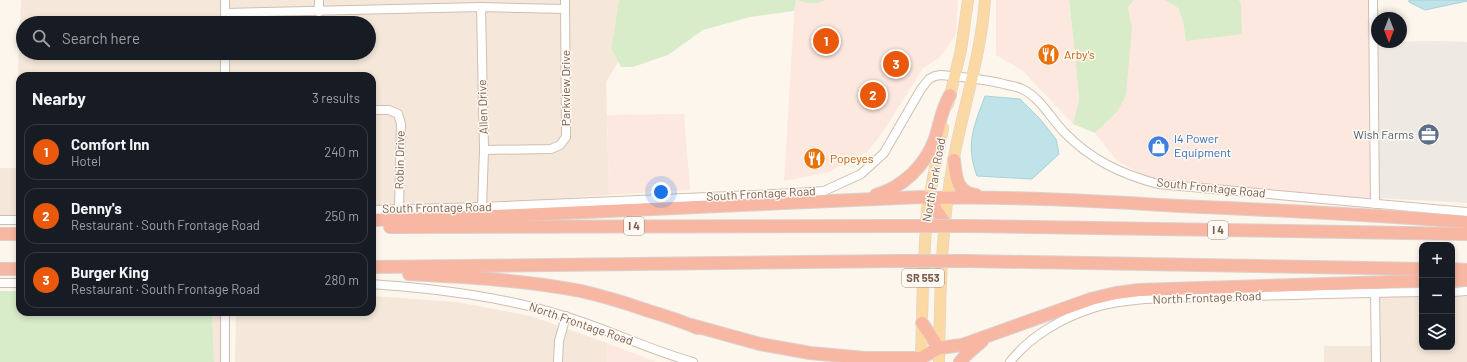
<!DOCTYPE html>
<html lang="en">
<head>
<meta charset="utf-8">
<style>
	body { margin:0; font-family:Barlow,sans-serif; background:#20242c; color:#f1f3f6 }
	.controls { position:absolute; right:12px; bottom:12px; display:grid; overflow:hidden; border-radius:8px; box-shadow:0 2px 6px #0003 }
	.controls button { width:36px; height:36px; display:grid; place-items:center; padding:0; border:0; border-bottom:1px solid #363941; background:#171b24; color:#f1f3f6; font:20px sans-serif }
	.compass { position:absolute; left:1371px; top:12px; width:36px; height:36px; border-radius:50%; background:#171b24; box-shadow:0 2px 6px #0003; rotate:180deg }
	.you { position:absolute; left:661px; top:192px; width:14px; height:14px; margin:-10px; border:3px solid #fff; border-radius:50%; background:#1a73e8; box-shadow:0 0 0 6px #1a73e833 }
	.badge { display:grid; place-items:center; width:26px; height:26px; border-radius:50%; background:#ea580c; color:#fff; font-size:13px; font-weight:700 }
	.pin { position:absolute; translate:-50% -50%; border:2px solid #fff; box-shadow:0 1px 4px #0006 }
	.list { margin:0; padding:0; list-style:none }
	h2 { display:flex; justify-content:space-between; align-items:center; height:52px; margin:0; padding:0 16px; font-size:17px }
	h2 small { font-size:13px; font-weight:400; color:#9ea1a6 }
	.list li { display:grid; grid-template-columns:26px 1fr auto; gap:12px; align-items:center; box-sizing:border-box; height:56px; margin:0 8px 8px; padding:0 8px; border:1px solid #363941; border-radius:12px }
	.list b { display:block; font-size:15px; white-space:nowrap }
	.list p { margin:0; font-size:13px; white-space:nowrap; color:#9ea1a6 }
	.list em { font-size:13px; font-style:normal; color:#9ea1a6 }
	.icon { flex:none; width:22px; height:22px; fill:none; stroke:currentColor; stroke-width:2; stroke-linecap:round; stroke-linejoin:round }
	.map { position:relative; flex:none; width:1467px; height:362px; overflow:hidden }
	.search { position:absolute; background:#171b24; box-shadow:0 2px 6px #0003; left:16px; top:16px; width:360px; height:44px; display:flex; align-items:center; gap:10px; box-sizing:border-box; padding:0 14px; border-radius:22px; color:#9ea1a6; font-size:15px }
	.panel { position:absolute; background:#171b24; box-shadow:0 2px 6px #0003; left:16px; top:72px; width:360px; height:244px; border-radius:12px }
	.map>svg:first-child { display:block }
	.residential { fill:#f5e8da }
	.commercial { fill:#fde8e0 }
	.industrial { fill:#efe9e4 }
	.green { fill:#d8ecc9 }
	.water { fill:#bfe3e8; stroke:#a5d3da }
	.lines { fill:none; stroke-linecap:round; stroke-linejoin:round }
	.minor-casing { stroke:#d1beb0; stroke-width:10 }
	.major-casing { stroke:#dad1cd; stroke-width:12 }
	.highway-casing { stroke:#dad1cd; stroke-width:14 }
	.minor { stroke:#fff; stroke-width:8 }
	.major { stroke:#fbd9a5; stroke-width:11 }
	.highway { stroke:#f7b7a3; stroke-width:12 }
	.highway-bridge-casing { stroke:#dad1cd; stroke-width:14; stroke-linecap:butt }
	.highway-bridge { stroke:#f7b7a3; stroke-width:12 }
	.labels { text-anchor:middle; stroke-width:3; stroke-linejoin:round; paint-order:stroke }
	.shield { fill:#fffaf3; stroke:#a28b7f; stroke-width:1 }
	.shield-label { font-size:11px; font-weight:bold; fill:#7a5c4d }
	.food-label { font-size:12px; fill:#c56008; stroke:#fffaf3; text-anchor:start }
	.street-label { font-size:12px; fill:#7a5c4d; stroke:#fffaf3 }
	.service-label { font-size:12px; fill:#4e5e75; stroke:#fffaf3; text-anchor:end }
	.shop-label { font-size:12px; fill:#366cbe; stroke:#fffaf3; text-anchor:start }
</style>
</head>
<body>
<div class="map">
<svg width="1467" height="362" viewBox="0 0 1467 362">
	<rect width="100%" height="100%" fill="#fdf6ec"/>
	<!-- residential -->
	<g class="residential">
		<polygon points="21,0 221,0 221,23 23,23 23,53 222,53 222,76 20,76 20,99 18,70"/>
		<polygon points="228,0 619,0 611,49 618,62 606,82 609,195 508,202 372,206 372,76 228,76 228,53 369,53 369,23 228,23"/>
		<rect x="0" y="168" width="20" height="47"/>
		<polygon points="1452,295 1467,295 1467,362 1324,362 1324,346 1375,346 1376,296 1422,296 1422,347 1452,347"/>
		<polygon points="372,296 457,302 531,316 607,343 607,362 235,362 236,312 372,312"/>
		<polygon points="212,312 222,312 222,362 214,362"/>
	</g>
	<!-- commercial -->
	<g class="commercial">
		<polygon points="795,0 811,4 820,3 826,0 958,0 956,35 939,58 923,68 883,132 867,152 829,172 784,181"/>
		<polygon points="996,0 1069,0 1075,54 1079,100 1073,124 1022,70 996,55"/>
		<polygon points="1134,0 1165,0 1178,8 1183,21 1186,40 1242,22 1239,0 1370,0 1372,198 1351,198 1159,181 1149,178 1117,161 1095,133 1117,112 1129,48 1132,28 1128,7"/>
		<polygon points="684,114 690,190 609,195 607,115"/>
		<polygon points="607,343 657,362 607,362"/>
	</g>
	<!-- industrial -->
	<polygon class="industrial" points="1436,41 1467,42 1467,203 1379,198 1377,42"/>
	<!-- green -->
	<g class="green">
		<path d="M619,0H826C815,6 807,3 796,0L794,11L750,17L703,30L668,55L633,67H621L611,49Z"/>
		<polygon points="1069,0 1134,0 1128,7 1132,28 1126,95 1117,112 1095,133 1073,124 1079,100 1075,54"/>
		<polygon points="1165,0 1239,0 1241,5 1242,34 1186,41 1183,21 1178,8"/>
		<polygon points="0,291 20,291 20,312 212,312 214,362 0,362"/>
	</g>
	<!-- water -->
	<g class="water">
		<polygon points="1409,0 1467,0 1467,1 1425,10 1409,2"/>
		<path d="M985,96L1020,99L1040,119L1056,139L1059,154L1032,179L977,176C965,144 974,126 985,96Z"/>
	</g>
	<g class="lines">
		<defs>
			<g id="minor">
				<polyline points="225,0 225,23"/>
				<polyline points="1373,0 1375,204"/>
				<polyline points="481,7 484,150 482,207"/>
				<polyline points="319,12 319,0"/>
				<polyline points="225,13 481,7 565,9"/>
				<polyline points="225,53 225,76"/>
				<polyline points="372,110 389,110 398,114 401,124 399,209"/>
				<polyline points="484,150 551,149 560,145 566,137 565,0"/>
				<path d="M372,210L482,207L796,193L824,191L861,174L884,153L921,89L929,79L935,76L941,75C963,77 984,79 1004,84C1010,86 1017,86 1022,89C1040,97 1051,119 1064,132C1091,160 1121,174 1158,184L1467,212"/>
				<polyline points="0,220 20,220"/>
				<polyline points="0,283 20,283"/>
				<path d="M372,284C437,289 501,296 564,316C608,329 649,350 693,362"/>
				<polyline points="1452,292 1467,291"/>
				<polyline points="1375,293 1376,362"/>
				<polyline points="225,312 225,362"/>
				<polyline points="558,362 559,341 566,316"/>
				<path d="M1010,362C1030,336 1062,318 1093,308C1133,296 1181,298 1222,297C1289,295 1355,293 1422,292"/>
			</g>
			<g id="major">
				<polyline points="948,104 961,50 968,0"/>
				<polyline points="921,362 923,278 927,209 943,128"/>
				<path d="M939,362C940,295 941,228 953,162C963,108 981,55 985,0"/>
			</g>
			<g id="highway">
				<path d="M954,160C956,177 956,192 976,195"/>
				<path d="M876,195C903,187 925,166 935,139C940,124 941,110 950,95"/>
				<polyline points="928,198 945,223"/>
				<path d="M372,220L495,216L921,197L928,198C1012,196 1096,201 1180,206C1276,210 1371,215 1467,222"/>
				<polyline points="969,226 1467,234"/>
				<polyline points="390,227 897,226"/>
				<polyline points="0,234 20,234"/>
				<polyline points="968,261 1422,269"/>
				<polyline points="372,267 894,261"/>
				<polyline points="0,269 20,269"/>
				<polyline points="1452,269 1467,270"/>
				<path d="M409,274C467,277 524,280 581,291C602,296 623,302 643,309C661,315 680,320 697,328"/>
				<polyline points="1452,280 1467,280"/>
				<polyline points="922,323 939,348"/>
				<polyline points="691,325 760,344 810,353 865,358 921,358 939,348 962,345 1091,299 1116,293 1139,290 1422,281"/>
				<polyline points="960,362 966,355 982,341"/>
			</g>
		</defs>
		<!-- minor casing -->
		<use href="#minor" class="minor-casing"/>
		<!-- major casing -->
		<use href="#major" class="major-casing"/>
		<!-- highway casing -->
		<use href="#highway" class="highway-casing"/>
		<!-- minor -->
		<use href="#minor" class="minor"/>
		<!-- major -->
		<use href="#major" class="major"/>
		<!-- highway -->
		<use href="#highway" class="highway"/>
		<defs>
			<g id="highway-bridge">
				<polyline points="897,226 969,226"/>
				<polyline points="894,261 968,261"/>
			</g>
		</defs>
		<!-- highway-bridge casing -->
		<use href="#highway-bridge" class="highway-bridge-casing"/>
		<!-- highway-bridge -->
		<use href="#highway-bridge" class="highway-bridge"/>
	</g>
	<!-- icons -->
	<defs>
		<symbol id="restaurant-disc" viewBox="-11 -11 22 22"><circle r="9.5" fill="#e8710a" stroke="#fffaf3"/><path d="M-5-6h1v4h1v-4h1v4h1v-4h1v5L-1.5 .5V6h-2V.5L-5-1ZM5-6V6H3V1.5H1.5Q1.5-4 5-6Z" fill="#fff"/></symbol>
		<symbol id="office-disc" viewBox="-11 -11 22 22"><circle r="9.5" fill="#5c6f8a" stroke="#fffaf3"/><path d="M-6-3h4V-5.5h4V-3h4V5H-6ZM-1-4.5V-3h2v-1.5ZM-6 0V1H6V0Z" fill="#fff"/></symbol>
		<symbol id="shop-disc" viewBox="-11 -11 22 22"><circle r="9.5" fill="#3f7fe0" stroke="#fffaf3"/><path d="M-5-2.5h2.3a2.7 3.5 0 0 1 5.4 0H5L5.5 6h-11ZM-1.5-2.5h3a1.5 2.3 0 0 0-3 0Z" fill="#fff"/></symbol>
	</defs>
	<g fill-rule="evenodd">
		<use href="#restaurant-disc" x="1036" y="42" width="25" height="25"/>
		<use href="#office-disc" x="1416" y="122" width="25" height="25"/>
		<use href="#shop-disc" x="1146" y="134" width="25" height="25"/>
		<use href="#restaurant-disc" x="802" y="146" width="25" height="25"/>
	</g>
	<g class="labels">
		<!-- shield labels -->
		<g class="shield">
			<rect x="624" y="217" width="20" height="18" rx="3"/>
			<rect x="1208" y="221" width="20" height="18" rx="3"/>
			<rect x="902" y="269" width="42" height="18" rx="3"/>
		</g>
		<g class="shield-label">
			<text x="634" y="230">I 4</text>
			<text x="1218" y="234">I 4</text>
			<text x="923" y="282">SR 553</text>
		</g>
		<!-- food labels -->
		<g class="food-label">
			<text x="1064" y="59">Arby's</text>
			<text x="830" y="163">Popeyes</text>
		</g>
		<!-- street labels -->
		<g class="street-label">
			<text transform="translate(566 88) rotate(-90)" y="4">Parkview Drive</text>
			<text transform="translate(483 107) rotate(-92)" y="4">Allen Drive</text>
			<text transform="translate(400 160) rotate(-89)" y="4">Robin Drive</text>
			<text transform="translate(934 180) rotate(-80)" y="4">North Park Road</text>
			<text transform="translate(1211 188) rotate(6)" y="4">South Frontage Road</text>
			<text transform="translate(761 194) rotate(-3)" y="4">South Frontage Road</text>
			<text transform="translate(437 208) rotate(-1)" y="4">South Frontage Road</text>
			<text transform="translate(1207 298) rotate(-2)" y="4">North Frontage Road</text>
			<text transform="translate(581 324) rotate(19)" y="4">North Frontage Road</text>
		</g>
		<!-- service labels -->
		<g class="service-label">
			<text x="1414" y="139">Wish Farms</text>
		</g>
		<!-- shop labels -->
		<g class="shop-label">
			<text x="1174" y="143">I4 Power<tspan x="1174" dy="14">Equipment</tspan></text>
		</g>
	</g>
</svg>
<div class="controls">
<button>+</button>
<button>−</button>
<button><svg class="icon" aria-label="layers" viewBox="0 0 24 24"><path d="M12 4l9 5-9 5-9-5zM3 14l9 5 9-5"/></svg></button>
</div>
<svg class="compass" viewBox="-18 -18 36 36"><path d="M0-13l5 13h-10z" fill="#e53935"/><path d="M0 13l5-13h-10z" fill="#9ea1a6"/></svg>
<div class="you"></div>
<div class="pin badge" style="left:826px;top:41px">1</div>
<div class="pin badge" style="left:873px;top:95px">2</div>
<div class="pin badge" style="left:896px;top:64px">3</div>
<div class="search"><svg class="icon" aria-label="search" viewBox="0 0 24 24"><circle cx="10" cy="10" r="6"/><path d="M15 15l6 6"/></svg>Search here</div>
<section class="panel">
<h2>Nearby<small>3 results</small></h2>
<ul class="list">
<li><span class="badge">1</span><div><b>Comfort Inn</b><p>Hotel</p></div><em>240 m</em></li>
<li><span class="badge">2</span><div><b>Denny's</b><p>Restaurant · South Frontage Road</p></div><em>250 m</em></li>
<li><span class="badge">3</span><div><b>Burger King</b><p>Restaurant · South Frontage Road</p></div><em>280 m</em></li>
</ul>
</section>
</div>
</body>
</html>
